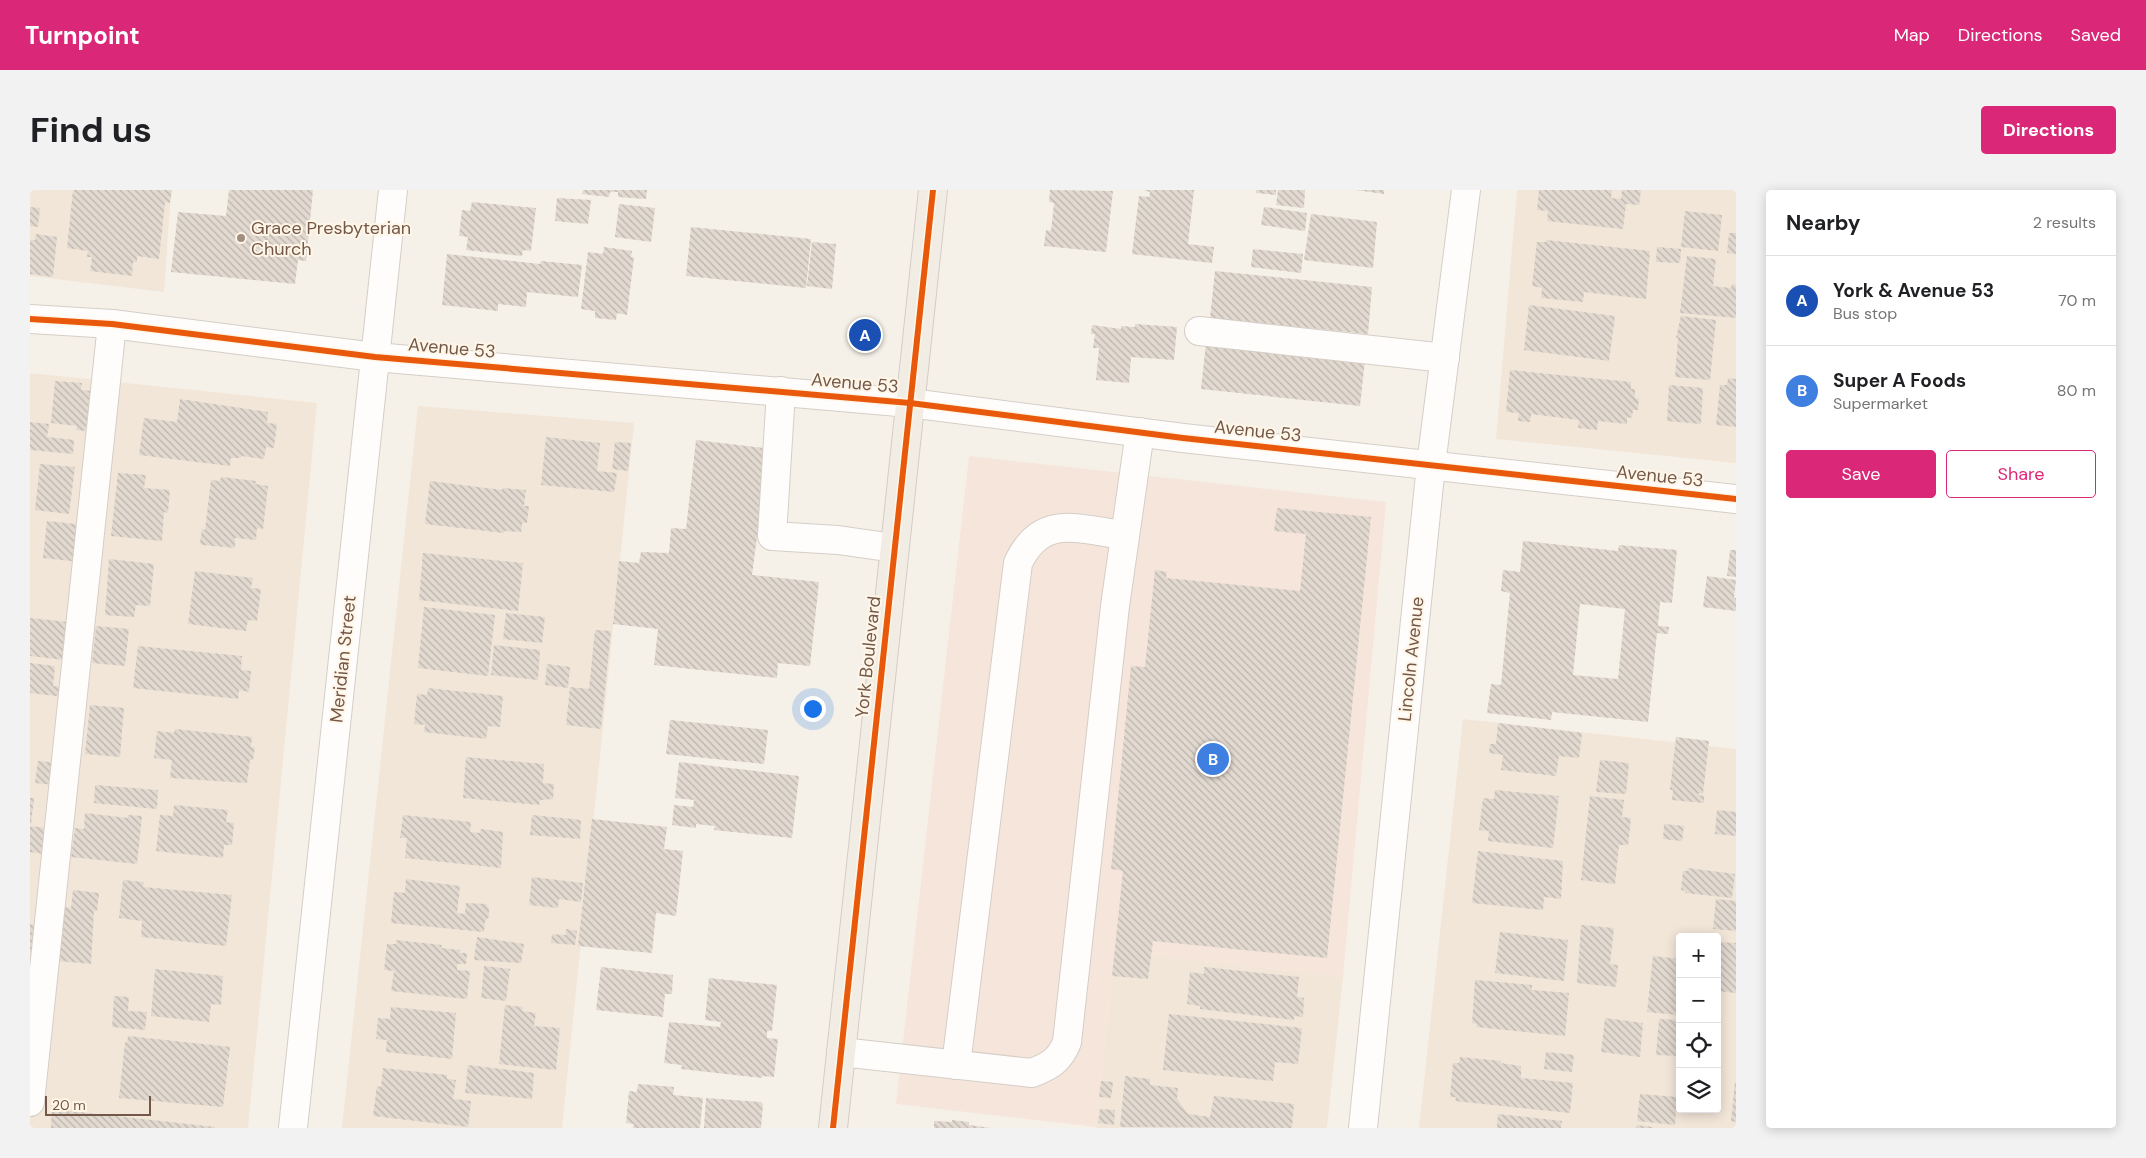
<!DOCTYPE html>
<html lang="en">
<head>
<meta charset="utf-8">
<style>
	body { margin:0; font-family:"DM Sans",sans-serif; background:#f2f2f2; color:#202124 }
	.controls { position:absolute; right:15px; bottom:15px; display:grid; overflow:hidden; border-radius:5px; box-shadow:0 2px 12px #0003 }
	.controls button { width:45px; height:45px; display:grid; place-items:center; padding:0; border:0; border-bottom:1px solid #e0e0e0; background:#fff; color:#202124; font:25px sans-serif }
	.scale { position:absolute; left:15px; bottom:12px; width:106px; box-sizing:border-box; padding-left:5px; border:2px solid #735849; border-top:0; font-size:14px; line-height:18px; white-space:nowrap; color:#735849; -webkit-text-stroke:4px #fff6e8; paint-order:stroke }
	.you { position:absolute; left:782px; top:518px; width:18px; height:18px; margin:-12px; border:4px solid #fff; border-radius:50%; background:#1a73e8; box-shadow:0 0 0 8px #1a73e833 }
	.badge { display:grid; place-items:center; width:32px; height:32px; border-radius:50%; background:#db2777; color:#fff; font-size:16px; font-weight:700 }
	.pin { position:absolute; translate:-50% -50%; border:2px solid #fff; box-shadow:0 1px 5px #0006 }
	.list { margin:0; padding:0; list-style:none }
	h2 { display:flex; justify-content:space-between; align-items:center; height:65px; margin:0; padding:0 20px; font-size:21px }
	h2 small { font-size:16px; font-weight:400; color:#757577 }
	.list li { display:grid; grid-template-columns:32px 1fr auto; gap:15px; align-items:center; box-sizing:border-box; height:90px; padding:0 20px; border-top:1px solid #e0e0e0 }
	.list b { display:block; font-size:19px; white-space:nowrap }
	.list p { margin:0; font-size:16px; white-space:nowrap; color:#757577 }
	.list em { font-size:16px; font-style:normal; color:#757577 }
	.actions { display:flex; gap:10px; padding:15px 20px }
	.actions a { flex:1; padding:11px 0; border:1px solid #db2777; border-radius:5px; text-align:center; font-size:18px; color:#db2777 }
	.actions .main { background:#db2777; color:#fff }
	.icon { flex:none; width:28px; height:28px; fill:none; stroke:currentColor; stroke-width:2; stroke-linecap:round; stroke-linejoin:round }
	.map { position:relative; flex:none; width:1706px; height:938px; overflow:hidden; border-radius:5px }
	header { display:flex; align-items:center; gap:30px; box-sizing:border-box; height:70px; padding:0 25px; background:#db2777; color:#fff }
	header strong { font-size:24px }
	nav { display:flex; gap:28px; margin-inline-start:auto; font-size:18px }
	.intro { display:flex; align-items:center; justify-content:space-between; box-sizing:border-box; height:120px; padding:0 30px }
	h1 { margin:0; font-size:35px }
	.button { padding:12px 22px; border-radius:5px; background:#db2777; color:#fff; font-size:18px; font-weight:700 }
	main { display:flex; gap:30px; padding:0 30px }
	aside { flex:1; background:#fff; border-radius:5px; box-shadow:0 2px 12px #0003 }
	.map>svg:first-child { display:block }
	.residential { fill:#f2e6d8; fill-rule:evenodd }
	.commercial { fill:#f6e5db }
	.building { fill:url(#building-back-hatch); fill-rule:evenodd }
	.lines { fill:none; stroke-linecap:round; stroke-linejoin:round }
	.minor-casing { stroke:#d5cec7; stroke-width:30 }
	.major-casing { stroke:#d5ccc5; stroke-width:30 }
	.minor { stroke:#fefdfc; stroke-width:28 }
	.major { stroke:#f2ede4; stroke-width:28 }
	.cycleway-casing { stroke:#fff6e8; stroke-width:9 }
	.cycleway { stroke:#e8590c; stroke-width:6 }
	.poi-dot { fill:#a18e81; stroke:#fff6e8; stroke-width:2 }
	.labels { text-anchor:middle; stroke-width:4; stroke-linejoin:round; paint-order:stroke }
	.poi-label { font-size:18px; fill:#735849; stroke:#fff6e8; text-anchor:start }
	.street-label { font-size:18px; fill:#735849; stroke:#fff6e8 }
</style>
</head>
<body>
<header>
<strong>Turnpoint</strong>
<nav><a>Map</a><a>Directions</a><a>Saved</a></nav>
</header>
<div class="intro"><h1>Find us</h1><a class="button">Directions</a></div>
<main>
<div class="map">
<svg width="1706" height="938" viewBox="0 0 1706 938">
	<defs>
		<pattern id="building-back-hatch" width="6" height="6" patternUnits="userSpaceOnUse" patternTransform="scale(1.25)"><rect width="6" height="6" fill="#e2d9d0"/><path d="M-1 5l2 2M0 0l6 6M5-1l2 2" fill="none" stroke="#bcb3ab"/></pattern>
	</defs>
	<rect width="100%" height="100%" fill="#f6f1e8"/>
	<!-- residential -->
	<g class="residential">
		<polygon points="0,0 141,0 134,102 0,86"/>
		<polygon points="1487,0 1706,0 1706,273 1466,249"/>
		<polygon points="0,183 287,213 218,938 0,938"/>
		<polygon points="388,216 604,233 532,938 312,938"/>
		<path d="M1433,529L1706,559V938H1389ZM1650,747H1687V919H1650Z"/>
		<polygon points="1085,761 1313,787 1297,938 1066,938"/>
	</g>
	<!-- commercial -->
	<polygon class="commercial" points="939,266 1356,312 1313,787 1085,761 1066,937 866,914"/>
	<!-- building -->
	<g class="building">
		<polygon points="43,0 142,0 140,13 135,12 129,69 107,66 107,72 103,72 102,86 60,81 62,67 57,67 58,61 37,58"/>
		<polygon points="199,0 283,0 276,71 268,70 265,94 141,82 148,22 196,26"/>
		<polygon points="553,0 617,0 616,9 588,7 588,2 580,2 579,7 552,4"/>
		<polygon points="1020,0 1083,1 1076,62 1014,56 1016,40 1021,41 1024,13 1019,12"/>
		<polygon points="1113,0 1164,0 1158,54 1184,57 1182,73 1102,64 1109,6 1119,7 1120,2"/>
		<polygon points="1226,0 1246,0 1246,5 1226,3"/>
		<polygon points="1248,0 1275,0 1274,18 1246,15"/>
		<polygon points="1326,0 1354,0 1354,4"/>
		<polygon points="1509,0 1582,0 1581,8 1591,9 1592,0 1611,0 1609,15 1596,14 1593,39 1517,31 1518,21 1507,20"/>
		<polygon points="527,8 561,10 558,34 525,31"/>
		<polygon points="442,12 506,18 501,61 493,60 492,66 436,60 438,47 429,46 432,20 440,21"/>
		<polygon points="589,14 625,18 621,52 585,47"/>
		<polygon points="0,17 10,18 8,37 0,36"/>
		<polygon points="1234,17 1277,23 1275,41 1231,35"/>
		<polygon points="1655,21 1692,25 1688,61 1651,57"/>
		<polygon points="1281,24 1347,32 1343,78 1274,70"/>
		<polygon points="661,37 781,49 776,98 656,86"/>
		<polygon points="1699,43 1706,43 1706,64 1697,63"/>
		<polygon points="6,44 27,47 23,87 0,84 0,50 5,50"/>
		<polygon points="1516,50 1620,61 1616,109 1554,102 1553,112 1511,108 1512,98 1502,96 1507,52 1516,52"/>
		<polygon points="782,52 806,54 802,99 777,96"/>
		<polygon points="574,57 602,61 601,67 604,67 597,125 587,123 586,130 565,128 565,121 551,119 558,62 573,64"/>
		<polygon points="1627,57 1651,59 1650,73 1626,72"/>
		<polygon points="1223,59 1273,64 1271,83 1221,77"/>
		<polygon points="417,64 510,74 511,71 552,75 548,107 497,102 496,117 468,114 468,121 412,115"/>
		<polygon points="1657,66 1686,69 1683,96 1701,98 1702,94 1706,95 1706,128 1650,123"/>
		<polygon points="1185,81 1342,97 1338,144 1180,128"/>
		<polygon points="1499,115 1585,126 1579,171 1494,160"/>
		<polygon points="1651,126 1686,130 1680,190 1645,187 1648,148 1646,148"/>
		<polygon points="1105,134 1147,137 1144,170 1101,167 1099,193 1066,190 1069,158 1063,158 1065,144 1061,144 1062,135 1091,139 1091,136 1105,137"/>
		<polygon points="1176,153 1335,170 1330,216 1171,199"/>
		<polygon points="1480,180 1601,192 1601,199 1605,199 1605,208 1609,209 1608,220 1603,220 1602,228 1597,227 1597,234 1568,231 1567,240 1548,238 1549,230 1501,224 1500,232 1488,231 1489,223 1476,222"/>
		<polygon points="1698,188 1706,189 1706,237 1686,235 1690,195 1697,195"/>
		<polygon points="25,191 52,193 51,200 63,201 59,237 56,236 55,241 46,240 47,236 21,233"/>
		<polygon points="1639,195 1673,198 1671,234 1637,231"/>
		<polygon points="150,209 238,222 237,233 247,234 244,258 236,257 234,269 211,266 211,268 201,268 200,276 109,265 114,228 147,232"/>
		<polygon points="0,232 19,234 17,247 44,250 43,264 0,260"/>
		<polygon points="516,247 570,253 567,281 587,283 584,302 511,295"/>
		<polygon points="666,250 735,258 733,301 722,385 789,392 780,476 748,473 747,488 624,475 628,439 583,434 589,371 609,373 611,362 639,363 641,338 656,339"/>
		<polygon points="585,252 601,253 598,281 582,279"/>
		<polygon points="10,274 45,277 39,324 5,320"/>
		<polygon points="88,283 116,285 114,298 140,300 138,323 134,322 132,351 81,346"/>
		<polygon points="191,287 226,291 225,294 238,296 233,339 227,338 226,350 205,348 205,358 172,355 170,353 172,339 175,340 181,290 190,291"/>
		<polygon points="400,291 472,300 473,298 496,300 494,316 499,316 497,333 492,333 491,342 474,341 474,343 395,334"/>
		<polygon points="1247,318 1341,327 1297,768 1123,751 1118,789 1082,786 1093,681 1081,679 1101,476 1115,477 1125,380 1137,382 1136,388 1270,401 1276,344 1244,341"/>
		<polygon points="17,331 46,334 45,347 52,348 50,372 13,368"/>
		<path d="M1493,351L1588,361L1589,355L1647,360L1642,413L1630,412L1628,436L1639,437L1638,444L1627,443L1618,532L1522,522L1521,530L1457,523L1461,494L1471,495L1480,403L1471,401L1473,380L1490,382ZM1550,414L1595,419L1588,489L1543,485Z"/>
		<polygon points="1700,360 1706,360 1706,387 1697,386"/>
		<polygon points="393,363 493,373 488,421 389,410"/>
		<polygon points="79,369 124,374 120,416 106,415 104,427 75,425"/>
		<polygon points="165,381 223,388 221,398 231,399 227,431 218,430 216,441 158,434"/>
		<polygon points="1677,386 1706,390 1704,408 1706,408 1706,421 1673,417"/>
		<polygon points="394,417 465,425 458,486 388,478"/>
		<polygon points="476,423 515,427 512,453 473,449"/>
		<polygon points="0,428 38,432 34,470 0,466"/>
		<polygon points="66,436 99,439 95,476 62,473"/>
		<polygon points="565,440 581,441 571,539 536,535 540,497 559,499"/>
		<polygon points="464,455 510,460 508,490 461,485"/>
		<polygon points="108,456 212,466 211,480 221,481 219,502 209,500 208,509 103,498"/>
		<polygon points="0,473 25,476 23,496 35,497 34,507 0,503"/>
		<polygon points="517,474 540,477 538,498 515,495"/>
		<polygon points="398,498 473,506 470,537 458,536 456,549 394,542 395,535 384,534 387,504 397,505"/>
		<polygon points="60,515 94,518 90,567 55,564"/>
		<polygon points="640,530 738,540 734,574 636,564"/>
		<polygon points="1468,533 1552,543 1549,568 1529,566 1526,586 1471,580 1473,565 1459,563 1460,554 1466,554"/>
		<polygon points="145,539 222,547 221,557 225,557 223,570 220,570 217,593 140,588 142,570 124,568 127,541 144,543"/>
		<polygon points="1646,547 1679,551 1673,604 1669,603 1668,605 1674,606 1674,613 1642,610 1643,600 1640,600"/>
		<polygon points="436,567 514,574 513,593 524,594 523,609 510,610 509,615 433,608"/>
		<polygon points="1570,570 1599,573 1596,604 1566,602"/>
		<polygon points="8,571 28,573 26,595 5,593"/>
		<polygon points="649,572 769,586 762,648 684,640 685,636 666,634 666,638 642,635 644,615 663,617 664,610 645,608"/>
		<polygon points="65,595 128,600 127,619 64,613"/>
		<polygon points="1465,600 1529,606 1523,658 1458,651 1459,641 1449,640 1453,608 1464,609"/>
		<polygon points="1560,606 1594,610 1592,627 1601,628 1598,655 1589,655 1585,694 1551,690"/>
		<polygon points="0,608 4,608 1,634 0,634"/>
		<polygon points="144,615 198,620 196,632 204,633 202,655 194,655 193,668 126,661 130,625 143,626"/>
		<polygon points="1687,620 1706,622 1706,646 1685,644"/>
		<polygon points="55,623 98,628 98,625 112,626 107,674 41,667 45,638 54,639"/>
		<polygon points="373,625 441,632 440,642 450,643 451,639 473,642 471,678 375,668 377,648 370,648"/>
		<polygon points="502,625 551,630 550,649 500,645"/>
		<polygon points="562,629 637,637 634,659 653,661 646,726 626,723 622,763 548,756"/>
		<polygon points="1634,634 1654,636 1652,651 1633,649"/>
		<polygon points="0,636 16,638 13,664 0,662"/>
		<polygon points="1448,661 1533,671 1531,709 1514,707 1513,720 1442,713"/>
		<polygon points="1658,678 1705,684 1702,708 1655,703 1656,701 1651,700 1653,681 1657,681"/>
		<polygon points="502,687 553,693 551,712 529,709 528,718 499,715"/>
		<polygon points="376,689 430,696 427,723 435,724 436,713 456,714 459,719 459,727 455,731 454,742 361,733 364,702 375,703"/>
		<polygon points="93,690 114,692 113,697 202,705 196,756 111,747 112,731 89,728"/>
		<polygon points="43,700 69,703 67,721 64,721 61,774 28,771 35,717 41,718"/>
		<polygon points="1686,709 1706,711 1706,741 1683,739"/>
		<polygon points="0,734 12,735 9,764 0,763"/>
		<polygon points="1551,735 1584,738 1580,774 1588,775 1586,797 1547,793"/>
		<polygon points="536,739 547,741 545,755 521,753 522,744 536,745"/>
		<polygon points="1470,742 1538,750 1534,791 1465,783"/>
		<polygon points="447,747 494,754 491,773 444,770"/>
		<polygon points="366,750 412,755 411,758 430,760 430,763 437,763 436,774 427,774 427,780 440,781 437,809 361,801 364,781 354,780 357,754 366,754"/>
		<polygon points="1689,752 1706,753 1706,803 1687,801"/>
		<polygon points="1623,766 1650,769 1650,807 1647,825 1617,822"/>
		<polygon points="454,776 480,779 476,811 451,808"/>
		<polygon points="571,777 643,785 642,804 635,804 633,827 566,820"/>
		<polygon points="1174,777 1269,787 1267,807 1274,808 1273,827 1264,826 1264,830 1170,819 1170,816 1157,814 1160,782 1174,784"/>
		<polygon points="125,779 193,786 191,815 181,814 179,832 121,826"/>
		<polygon points="679,788 747,795 742,841 737,841 737,848 748,849 744,887 732,886 732,888 651,879 652,875 634,873 639,832 690,837 691,832 675,830"/>
		<polygon points="1445,790 1502,795 1502,800 1539,803 1535,846 1446,837 1447,834 1442,833"/>
		<polygon points="84,806 99,807 98,821 117,822 115,840 82,837"/>
		<polygon points="475,815 493,817 492,821 506,823 504,836 530,838 526,880 469,874"/>
		<polygon points="361,817 426,823 422,869 356,862 357,850 346,849 348,828 360,829"/>
		<polygon points="1139,824 1272,838 1268,874 1245,872 1243,891 1133,880"/>
		<polygon points="1575,828 1613,833 1610,867 1571,862"/>
		<polygon points="1629,829 1650,830 1650,866 1626,865"/>
		<polygon points="98,846 200,857 193,917 89,908 95,852 97,853"/>
		<polygon points="1516,862 1544,865 1542,882 1514,879"/>
		<polygon points="1430,867 1471,871 1470,873 1491,876 1491,888 1543,893 1540,923 1425,911 1426,907 1420,907 1423,873 1429,873"/>
		<polygon points="438,875 504,883 502,909 435,903"/>
		<polygon points="353,878 417,885 417,889 426,890 423,909 441,911 438,937 343,926 347,896 351,897"/>
		<polygon points="1095,886 1120,889 1120,895 1148,898 1147,909 1158,924 1180,927 1184,906 1264,914 1262,938 1090,937"/>
		<polygon points="1071,891 1083,892 1081,908 1069,907"/>
		<polygon points="1705,892 1706,892 1706,932 1701,931"/>
		<polygon points="608,894 644,897 643,905 673,908 670,938 603,938 604,934 596,933 599,901 607,902"/>
		<polygon points="1610,904 1647,907 1645,935 1607,931"/>
		<polygon points="676,908 731,912 733,915 731,938 674,938"/>
		<polygon points="22,919 185,937 185,938 21,938"/>
		<polygon points="1070,919 1085,920 1084,935 1068,933"/>
		<polygon points="1468,924 1532,931 1531,938 1467,938"/>
		<polygon points="922,930 939,932 939,935 961,938 904,938 904,931 922,932"/>
		<polygon points="1606,935 1623,937 1623,938 1606,938"/>
	</g>
	<g class="lines">
		<defs>
			<g id="minor">
				<polyline points="0,129 82,134 345,167 880,213 1153,248 1706,309"/>
				<polyline points="1169,141 1415,168"/>
				<polyline points="751,201 742,346 808,350 864,358"/>
				<path d="M811,862L1002,883C1020,876 1030,870 1037,852L1085,416L1110,242"/>
				<path d="M926,875L988,373C1012,322 1049,340 1095,345"/>
				<polyline points="0,912 82,134"/>
				<polyline points="263,938 363,0"/>
				<polyline points="1333,938 1401,275 1436,0"/>
			</g>
			<polyline id="major" points="803,938 903,0"/>
		</defs>
		<!-- minor casing -->
		<use href="#minor" class="minor-casing"/>
		<!-- major casing -->
		<use href="#major" class="major-casing"/>
		<!-- minor -->
		<use href="#minor" class="minor"/>
		<!-- major -->
		<use href="#major" class="major"/>
		<defs>
			<g id="cycleway">
				<polyline points="0,129 82,134 345,167 880,213 1153,248 1706,309"/>
				<polyline points="803,938 903,0"/>
			</g>
		</defs>
		<!-- cycleway casing -->
		<use href="#cycleway" class="cycleway-casing"/>
		<!-- cycleway -->
		<use href="#cycleway" class="cycleway"/>
	</g>
	<!-- markers -->
	<circle class="poi-dot" cx="211" cy="48" r="5"/>
	<g class="labels">
		<!-- poi labels -->
		<g class="poi-label">
			<text x="221" y="44">Grace Presbyterian<tspan x="221" dy="21">Church</tspan></text>
		</g>
		<!-- street labels -->
		<g class="street-label">
			<text transform="translate(422 158) rotate(5)" y="6">Avenue 53</text>
			<text transform="translate(825 193) rotate(5)" y="6">Avenue 53</text>
			<text transform="translate(1228 241) rotate(6)" y="6">Avenue 53</text>
			<text transform="translate(1630 286) rotate(6)" y="6">Avenue 53</text>
			<text transform="translate(838 467) rotate(-84)" y="6">York Boulevard</text>
			<text transform="translate(313 469) rotate(-84)" y="6">Meridian Street</text>
			<text transform="translate(1381 469) rotate(-84)" y="6">Lincoln Avenue</text>
		</g>
	</g>
</svg>
<div class="controls">
<button>+</button>
<button>−</button>
<button><svg class="icon" aria-label="locate" viewBox="0 0 24 24"><circle cx="12" cy="12" r="6"/><path d="M12 2v4M12 18v4M2 12h4M18 12h4"/></svg></button>
<button><svg class="icon" aria-label="layers" viewBox="0 0 24 24"><path d="M12 4l9 5-9 5-9-5zM3 14l9 5 9-5"/></svg></button>
</div>
<div class="scale">20 m</div>
<div class="you"></div>
<div class="pin badge" style="left:835px;top:145px;background:#1a4fb4">A</div>
<div class="pin badge" style="left:1183px;top:569px;background:#3f7fe0">B</div>
</div>
<aside>
<h2>Nearby<small>2 results</small></h2>
<ul class="list">
<li><span class="badge" style="background:#1a4fb4">A</span><div><b>York &amp; Avenue 53</b><p>Bus stop</p></div><em>70 m</em></li>
<li><span class="badge" style="background:#3f7fe0">B</span><div><b>Super A Foods</b><p>Supermarket</p></div><em>80 m</em></li>
</ul>
<div class="actions"><a class="main">Save</a><a>Share</a></div>
</aside>
</main>
</body>
</html>
